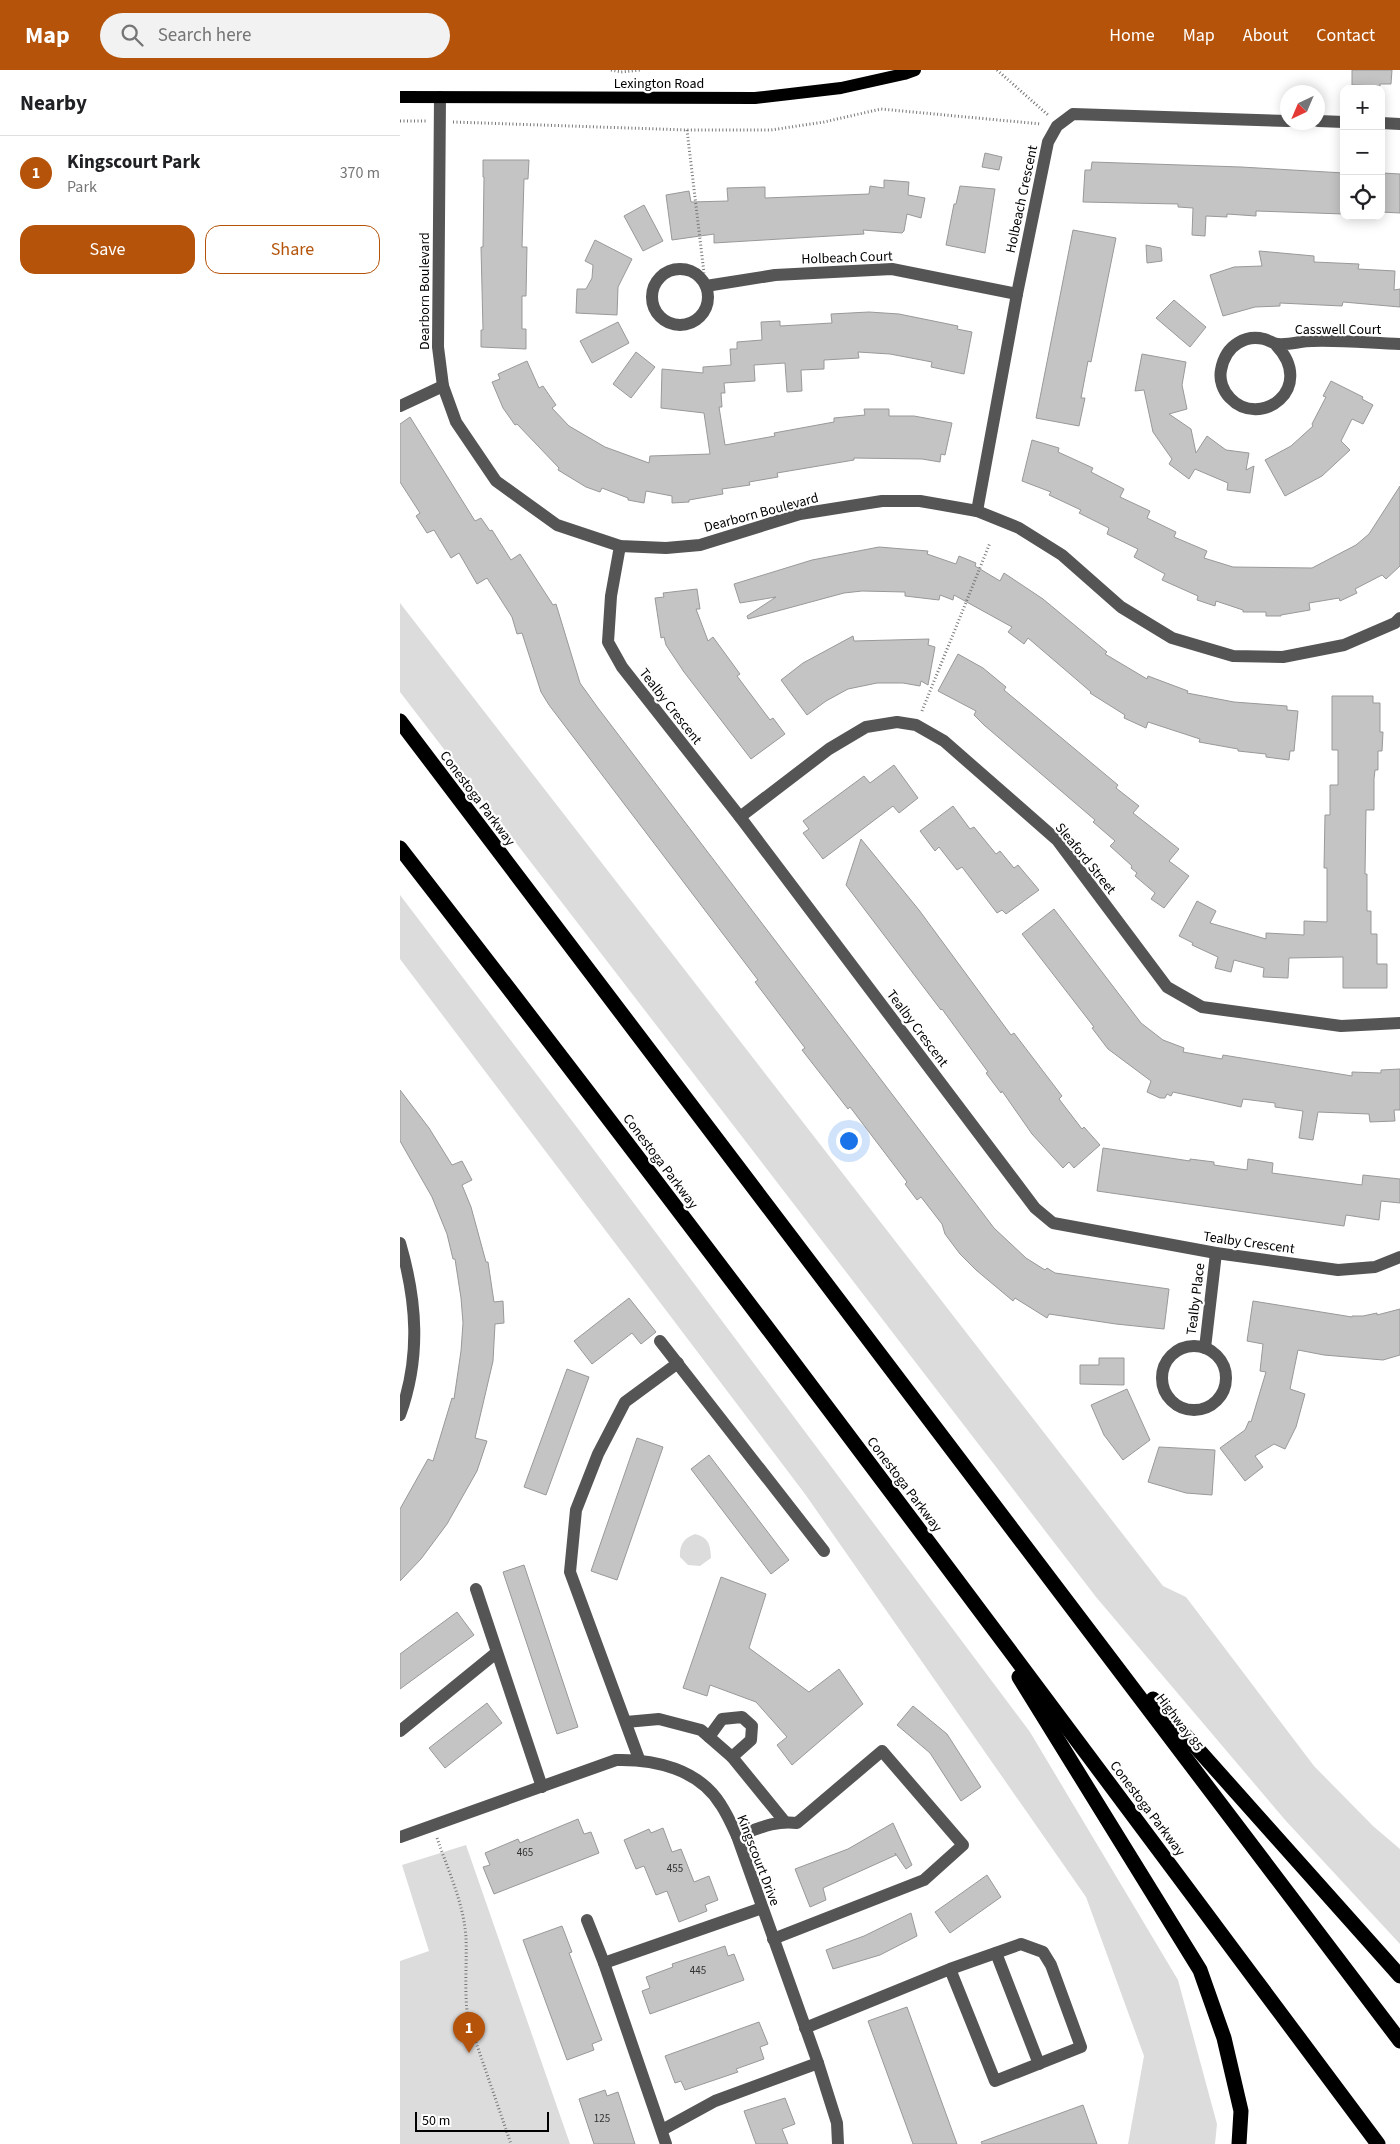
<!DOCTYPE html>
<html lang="en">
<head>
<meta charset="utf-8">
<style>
	body { margin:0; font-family:"Source Sans 3",sans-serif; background:#f2f2f2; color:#202124 }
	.controls { position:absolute; right:15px; top:15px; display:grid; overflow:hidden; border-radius:10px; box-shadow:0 2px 12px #0003 }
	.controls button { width:45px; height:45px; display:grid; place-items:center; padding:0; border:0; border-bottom:1px solid #e0e0e0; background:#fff; color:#202124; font:25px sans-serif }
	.compass { position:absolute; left:880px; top:15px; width:45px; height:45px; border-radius:50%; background:#fff; box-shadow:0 2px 12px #0003; rotate:224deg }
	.scale { position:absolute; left:15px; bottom:12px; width:134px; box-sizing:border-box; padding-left:5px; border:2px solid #000; border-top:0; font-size:14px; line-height:18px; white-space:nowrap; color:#000; -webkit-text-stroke:4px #fff; paint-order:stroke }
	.you { position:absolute; left:448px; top:1070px; width:18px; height:18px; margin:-12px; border:4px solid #fff; border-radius:50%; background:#1a73e8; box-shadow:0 0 0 8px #1a73e833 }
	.badge { display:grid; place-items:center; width:32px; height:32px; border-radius:50%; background:#b45309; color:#fff; font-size:16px; font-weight:700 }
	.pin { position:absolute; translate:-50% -41px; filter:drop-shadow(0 1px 2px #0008) }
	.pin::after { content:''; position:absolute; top:26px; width:18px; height:15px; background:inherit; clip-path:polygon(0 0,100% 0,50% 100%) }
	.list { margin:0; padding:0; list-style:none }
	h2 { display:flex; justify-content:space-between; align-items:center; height:65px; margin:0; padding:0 20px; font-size:21px }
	h2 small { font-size:16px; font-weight:400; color:#757577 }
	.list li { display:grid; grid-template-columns:32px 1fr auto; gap:15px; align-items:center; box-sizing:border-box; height:75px; padding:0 20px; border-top:1px solid #e0e0e0 }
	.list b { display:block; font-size:19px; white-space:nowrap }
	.list p { margin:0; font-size:16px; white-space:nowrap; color:#757577 }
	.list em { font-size:16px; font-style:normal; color:#757577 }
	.actions { display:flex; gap:10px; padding:15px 20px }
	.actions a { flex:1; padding:11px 0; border:1px solid #b45309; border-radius:15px; text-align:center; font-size:18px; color:#b45309 }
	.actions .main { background:#b45309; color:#fff }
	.icon { flex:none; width:28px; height:28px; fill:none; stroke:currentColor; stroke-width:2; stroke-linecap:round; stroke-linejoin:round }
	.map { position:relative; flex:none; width:1000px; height:2074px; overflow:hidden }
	header { display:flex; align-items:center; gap:30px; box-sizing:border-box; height:70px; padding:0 25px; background:#b45309; color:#fff }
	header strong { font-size:24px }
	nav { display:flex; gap:28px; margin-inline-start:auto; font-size:18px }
	.search { width:350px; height:45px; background:#f2f2f2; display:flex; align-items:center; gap:12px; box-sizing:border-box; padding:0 18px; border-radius:28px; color:#757577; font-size:19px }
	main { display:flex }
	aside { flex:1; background:#fff }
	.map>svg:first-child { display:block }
	.green { fill:#dcdcdc }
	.building { fill:#c4c4c4; stroke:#999 }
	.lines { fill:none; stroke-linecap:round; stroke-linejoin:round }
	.path { stroke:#777; stroke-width:3; stroke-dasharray:1 2.5; stroke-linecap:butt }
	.minor { stroke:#555; stroke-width:12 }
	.major { stroke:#000; stroke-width:12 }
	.highway { stroke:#000; stroke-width:15 }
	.labels { text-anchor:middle; stroke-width:4.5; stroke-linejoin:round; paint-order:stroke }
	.number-label { font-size:11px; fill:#313131 }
	.street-label { font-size:14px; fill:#000; stroke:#fff }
</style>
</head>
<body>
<header>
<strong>Map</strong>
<div class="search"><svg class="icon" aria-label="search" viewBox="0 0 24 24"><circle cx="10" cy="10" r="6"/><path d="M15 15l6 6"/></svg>Search here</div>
<nav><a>Home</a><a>Map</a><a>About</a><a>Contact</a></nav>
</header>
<main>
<aside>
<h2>Nearby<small></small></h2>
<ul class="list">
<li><span class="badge">1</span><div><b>Kingscourt Park</b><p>Park</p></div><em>370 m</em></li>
</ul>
<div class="actions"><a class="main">Save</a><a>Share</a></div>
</aside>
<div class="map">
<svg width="1000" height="2074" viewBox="0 0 1000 2074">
	<rect width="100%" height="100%" fill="#fff"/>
	<!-- green -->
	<g class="green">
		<polygon points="0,533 763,1516 786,1527 914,1696 973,1756 1000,1779 1000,1874 886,1751 696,1527 0,622"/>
		<polygon points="0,825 182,1064 630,1662 778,1910 817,2054 815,2074 728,2074 744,1986 686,1827 405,1424 0,889"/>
		<path d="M295,1464C309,1468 310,1474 311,1488L300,1496L288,1495L280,1487C279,1475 284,1468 295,1464Z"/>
		<polygon points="66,1775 170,2074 0,2074 0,1891 29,1881 2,1795"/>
	</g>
	<!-- building -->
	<g class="building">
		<polygon points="952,0 992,0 991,14 980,14 980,16 952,15"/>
		<polygon points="585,83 602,87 599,100 582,97"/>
		<polygon points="83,90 129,90 128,109 124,109 122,177 127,177 126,226 122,226 122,259 126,259 126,279 81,277 81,260 83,260 81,177 83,177 84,107 83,107"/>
		<polygon points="692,92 841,97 944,103 944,144 856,141 856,146 827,144 827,147 806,146 805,166 792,165 793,138 778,137 778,134 683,132 685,100 691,100"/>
		<polygon points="982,103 1000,104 1000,143 981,142"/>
		<polygon points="484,110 509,112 508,125 525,128 521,148 507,144 504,161 502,163 463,160 464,164 314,173 314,164 272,170 266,125 289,121 291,132 328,131 327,118 365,117 365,128 469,124 470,116 484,118"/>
		<polygon points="560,116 595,119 585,183 546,175 554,134 556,134"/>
		<polygon points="244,135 263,171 243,181 224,146"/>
		<polygon points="673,160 716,168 691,292 688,291 681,328 685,328 679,356 636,348"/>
		<polygon points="195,170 232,189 218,217 217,245 176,243 177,219 186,219 192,208 193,195 185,191"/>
		<polygon points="746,175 761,178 762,191 747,193"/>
		<polygon points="859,181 914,186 914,192 959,194 958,199 995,201 994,220 1000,219 1000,237 943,232 942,236 880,233 880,236 855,237 823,246 810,205 834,197 862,196"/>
		<polygon points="774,230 806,257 790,277 756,248"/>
		<polygon points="469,242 499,244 558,256 557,259 572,262 564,304 531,297 532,292 490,284 458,282 459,288 424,290 424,299 401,300 402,321 387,322 385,293 354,295 355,311 324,313 325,323 321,323 322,337 319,337 325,375 375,366 374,363 434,352 434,348 465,345 464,339 489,339 489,346 514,346 552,353 545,385 541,384 540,392 522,389 454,388 454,390 377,403 378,407 349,412 350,415 322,419 323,424 289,430 289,432 272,433 272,426 246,421 244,433 228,430 228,428 202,418 200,422 186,417 158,400 159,398 117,354 115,355 103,338 92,312 100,309 98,304 127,291 139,318 143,316 156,335 152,338 169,356 205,377 249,393 250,386 310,384 304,343 261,338 262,299 303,303 303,297 331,295 330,279 337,279 337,272 362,270 361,252 380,251 380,256 432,253 431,244"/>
		<polygon points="218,252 229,273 192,293 180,271"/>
		<polygon points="236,282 255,297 231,328 213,314"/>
		<polygon points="742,284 786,292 782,315 787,339 769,344 791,359 796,383 807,366 826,380 849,383 846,400 854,396 850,423 827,420 828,413 795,399 789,409 769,394 772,389 753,362 744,320 735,321"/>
		<polygon points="931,311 963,327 962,329 973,335 963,354 952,349 941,371 950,380 922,406 885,426 865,390 891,376 913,356 912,354 926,327 923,326"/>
		<polygon points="10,347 75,451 81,448 90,461 92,460 111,490 120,484 153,535 156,534 180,613 198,638 594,1158 626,1188 645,1200 647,1198 655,1203 769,1219 764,1259 716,1254 649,1244 647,1248 615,1228 613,1231 576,1200 560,1184 545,1164 542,1154 521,1127 517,1130 505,1114 507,1112 450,1037 448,1039 402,980 405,978 355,912 358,910 149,635 141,622 122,563 117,564 112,547 87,508 77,514 59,483 51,488 34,460 27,463 16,446 20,443 0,412 0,354"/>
		<polygon points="632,370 659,378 658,382 693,398 691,402 724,419 720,427 750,441 747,448 776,462 774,467 807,481 804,488 833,497 912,498 956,475 969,464 1000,416 1000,496 986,509 982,505 955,519 957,523 940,531 939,528 909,533 910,540 881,545 881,546 866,546 866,542 843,542 843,540 816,531 815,536 797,530 798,526 762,510 765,504 734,487 738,479 707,464 709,458 679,443 681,440 649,425 651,422 622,411"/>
		<polygon points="479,477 528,481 527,484 556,494 559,486 576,493 575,496 600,511 604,503 643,529 707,582 705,584 747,609 748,606 788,621 787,623 834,632 887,636 887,640 898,641 894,681 890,681 889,690 866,687 866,684 838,681 838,679 799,672 800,669 748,652 746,658 724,648 725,645 690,623 691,622 628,568 624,574 608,562 612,557 554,525 553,530 540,525 539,530 505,526 505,522 462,521 444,523 348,549 347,546 376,527 340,533 334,514 412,490"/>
		<polygon points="297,519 300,539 296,539 308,571 313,567 340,604 337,606 370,650 373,648 385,664 351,689 284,602 266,575 264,567 261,568 255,528 264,527 263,523"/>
		<polygon points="453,566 454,571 529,569 528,575 535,577 528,615 521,611 520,616 503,613 477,613 448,619 426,631 407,645 381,610 403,593"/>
		<polygon points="558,584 583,598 606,617 604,620 718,715 716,718 739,736 733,743 779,779 769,791 789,806 764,838 751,829 755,823 735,806 737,803 731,798 732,796 710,776 715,771 693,752 695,750 584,655 574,645 576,641 538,621"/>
		<polygon points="932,626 973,626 973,633 980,633 980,662 983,662 982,681 978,681 978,700 975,700 974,709 974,740 966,740 965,804 967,804 967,841 971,841 971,864 977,864 977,894 987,894 987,918 943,918 943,887 889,888 888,908 863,907 864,898 834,890 831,902 815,898 818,887 792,875 793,873 779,866 797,831 816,841 810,853 866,869 866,863 904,865 904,851 927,852 927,798 924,798 925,745 930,745 930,715 938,715 938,680 932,680"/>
		<polygon points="494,695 518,728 499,743 493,736 423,789 403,763 409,759 403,751 464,706 470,713"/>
		<polygon points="553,736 570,759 574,757 596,784 600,781 614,798 618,795 639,820 606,844 602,840 597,843 562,797 557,800 539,777 535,781 520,761"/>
		<polygon points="461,769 519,840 611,965 614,963 662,1026 659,1029 682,1059 684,1057 700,1075 674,1098 669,1092 663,1098 632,1064 602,1021 601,1023 586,1003 588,1002 542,939 541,940 446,815"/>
		<polygon points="654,839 741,953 763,970 784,978 783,982 822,989 823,985 952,1006 952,1002 981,1003 981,1000 1000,999 1000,1040 994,1040 995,1051 970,1052 969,1044 918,1042 913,1070 899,1068 903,1041 875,1037 875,1033 843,1029 841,1037 773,1022 771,1026 767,1024 765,1028 760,1028 747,1022 751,1011 708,979 692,958 694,957 622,864"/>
		<polygon points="0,1020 29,1058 52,1095 62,1091 72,1110 62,1115 71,1137 86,1192 88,1192 94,1232 103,1231 104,1253 95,1254 93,1291 75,1368 87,1371 77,1401 47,1454 21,1489 0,1511 0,1439 28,1389 33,1391 52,1328 54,1329 61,1281 63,1253 61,1228 55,1189 53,1189 47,1164 32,1127 0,1071"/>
		<polygon points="703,1078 790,1091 790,1089 814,1092 814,1095 847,1100 848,1089 873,1093 872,1103 962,1115 963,1105 1000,1109 1000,1133 981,1131 979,1150 946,1145 944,1156 697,1121"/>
		<polygon points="229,1228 256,1262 241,1274 232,1263 192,1294 174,1271"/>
		<polygon points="853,1231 952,1247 952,1246 963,1246 977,1243 977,1245 1000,1239 1000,1285 983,1290 924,1285 898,1280 890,1319 905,1324 896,1357 885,1379 874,1374 855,1386 863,1397 845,1411 820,1378 845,1360 849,1351 851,1352 866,1302 860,1301 863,1274 847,1271"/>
		<polygon points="699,1288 724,1288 724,1315 680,1314 680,1295 699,1295"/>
		<polygon points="167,1299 189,1307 146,1425 124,1417"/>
		<polygon points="727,1319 750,1370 723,1390 704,1365 691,1335"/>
		<polygon points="237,1368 263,1377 217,1510 191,1501"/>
		<polygon points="759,1377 815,1380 812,1425 786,1423 748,1412"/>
		<polygon points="309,1385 389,1490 371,1504 291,1399"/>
		<polygon points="124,1495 178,1657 157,1664 103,1502"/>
		<polygon points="321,1507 366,1524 349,1578 409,1622 439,1599 463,1634 392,1695 377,1675 387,1667 356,1632 310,1615 307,1626 283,1618"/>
		<polygon points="57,1542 74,1565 0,1619 0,1584"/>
		<polygon points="87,1633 102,1653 45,1698 29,1678"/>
		<polygon points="513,1636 547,1664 581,1717 561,1731 530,1683 497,1655"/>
		<polygon points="178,1749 184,1764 191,1762 199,1783 94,1824 83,1797 90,1795 85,1783 118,1769 120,1773"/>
		<polygon points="493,1753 512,1795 506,1799 495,1783 496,1785 423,1818 426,1830 410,1837 395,1799 448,1779"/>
		<polygon points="263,1758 272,1782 281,1779 294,1812 309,1806 318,1830 305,1835 307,1841 279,1852 267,1821 256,1825 244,1796 236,1799 224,1770 249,1759 251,1763"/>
		<polygon points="587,1805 601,1827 550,1863 535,1842"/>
		<polygon points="511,1843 517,1866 480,1885 433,1899 426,1880 464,1866"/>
		<polygon points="162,1856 172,1882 169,1883 202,1970 192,1974 194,1980 167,1990 123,1870"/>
		<polygon points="325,1876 328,1886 334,1884 344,1910 250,1944 242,1921 250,1918 246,1907 273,1897 272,1894"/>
		<polygon points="507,1937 557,2074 513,2074 468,1951"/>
		<polygon points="359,1952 368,1974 360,1977 364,1989 336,1999 338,2002 285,2020 281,2011 275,2013 265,1986"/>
		<polygon points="205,2020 207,2026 218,2022 235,2074 194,2074 179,2029"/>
		<polygon points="385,2028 395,2054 382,2059 388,2074 356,2074 344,2041"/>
		<polygon points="683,2035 697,2074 582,2074 581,2072"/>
	</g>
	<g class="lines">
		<!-- path -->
		<g class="path">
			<polyline points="211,0 221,2 241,0"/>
			<polyline points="597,0 648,45"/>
			<polyline points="0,51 27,51"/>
			<polyline points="53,52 287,60 371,60 424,52 481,39 641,54"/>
			<polyline points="287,60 304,203"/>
			<polyline points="522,641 590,473"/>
			<path d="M37,1768C48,1800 64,1834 66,1868C67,1895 64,1922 68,1949L111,2074"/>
		</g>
		<!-- minor -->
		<g class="minor">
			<polyline points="40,27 38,277 43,316 56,352 96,411 157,455 220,476 266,478 300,475 400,444 482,431 520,431 577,441 619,458 662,485 721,537 772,568 833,586 883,587 944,575 995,553 1000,548"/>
			<polyline points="918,51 944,52"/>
			<polyline points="981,53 1000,54"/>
			<circle cx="280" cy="227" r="28"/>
			<polyline points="306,216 375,205 492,199 617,224"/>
			<path d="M876,275C917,318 860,360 830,328C823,321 819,310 821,300C823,289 828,279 838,273C846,268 856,267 864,269C869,270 873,274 878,274C890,275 901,271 912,271C941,270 971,273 1000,274"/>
			<polyline points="0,336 43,316"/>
			<polyline points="577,441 617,224 648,72 657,56 673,44 888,51"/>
			<polyline points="220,476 211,526 208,572 222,597 340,747 635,1138 653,1153 816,1183 938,1200 975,1197 1000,1187"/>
			<polyline points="340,747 429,679 466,657 497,652 516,655 544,671 657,770 767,917 802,937 941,956 1000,953"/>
			<path d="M0,1173C17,1231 21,1287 0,1345"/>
			<polyline points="260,1271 424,1481"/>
			<circle cx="794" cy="1308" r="32"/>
			<polyline points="805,1278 816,1183"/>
			<polyline points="76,1519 142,1717"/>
			<polyline points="226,1652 259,1649 301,1660 332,1687 385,1752"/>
			<polyline points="0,1661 96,1583"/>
			<polyline points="309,1667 322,1649 342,1647 352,1656 351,1670 332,1687"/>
			<polyline points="239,1689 170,1502 176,1440 198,1384 225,1332 278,1293"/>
			<path d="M337,1766C357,1759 375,1750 397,1753L482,1681L563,1775L524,1810L373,1869"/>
			<path d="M0,1767L216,1690C255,1689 299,1699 321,1735C327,1744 332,1755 337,1766L418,1993L437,2053L438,2074"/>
			<polyline points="187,1850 204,1893 266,2074"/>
			<polyline points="596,1883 639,1994"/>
			<polyline points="204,1893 362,1838"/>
			<polyline points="405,1958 550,1899 621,1874 643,1882 651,1895 681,1977 595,2011 550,1899"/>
			<polyline points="262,2060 315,2031 418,1993"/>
		</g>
		<!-- major -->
		<polyline class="major" points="0,27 355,28 441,18 504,4 515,0"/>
		<!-- highway -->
		<g class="highway">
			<polyline points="0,651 1000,1971"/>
			<path d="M0,778C332,1205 654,1640 978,2074"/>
			<polyline points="619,1607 800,1900 824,1968 841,2041 839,2074"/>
			<polyline points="753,1629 1000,1906"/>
		</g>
	</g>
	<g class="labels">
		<!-- number labels -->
		<g class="number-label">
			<text x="125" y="1786">465</text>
			<text x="275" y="1802">455</text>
			<text x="298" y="1904">445</text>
			<text x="202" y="2052">125</text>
		</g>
		<!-- street labels -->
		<g class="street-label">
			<text x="259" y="18">Lexington Road</text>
			<text transform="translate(621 129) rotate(-78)" y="5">Holbeach Crescent</text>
			<text transform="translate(447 187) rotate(-2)" y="5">Holbeach Court</text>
			<text transform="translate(24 221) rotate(-90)" y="5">Dearborn Boulevard</text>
			<text x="938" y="264">Casswell Court</text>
			<text transform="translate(361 442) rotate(-15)" y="5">Dearborn Boulevard</text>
			<text transform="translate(271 636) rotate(52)" y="5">Tealby Crescent</text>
			<text transform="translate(78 728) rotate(53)" y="5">Conestoga Parkway</text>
			<text transform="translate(686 788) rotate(51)" y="5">Sleaford Street</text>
			<text transform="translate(518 958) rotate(53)" y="5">Tealby Crescent</text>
			<text transform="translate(261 1091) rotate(53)" y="5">Conestoga Parkway</text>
			<text transform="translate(849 1172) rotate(8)" y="5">Tealby Crescent</text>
			<text transform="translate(795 1229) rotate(-83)" y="5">Tealby Place</text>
			<text transform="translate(505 1414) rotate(53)" y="5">Conestoga Parkway</text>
			<text transform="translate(780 1652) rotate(53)" y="5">Highway 85</text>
			<text transform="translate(748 1738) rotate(53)" y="5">Conestoga Parkway</text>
			<text transform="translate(359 1790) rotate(69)" y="5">Kingscourt Drive</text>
		</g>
	</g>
</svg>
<div class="controls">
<button>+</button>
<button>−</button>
<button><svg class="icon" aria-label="locate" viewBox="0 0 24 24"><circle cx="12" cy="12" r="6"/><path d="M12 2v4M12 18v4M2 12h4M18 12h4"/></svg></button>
</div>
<svg class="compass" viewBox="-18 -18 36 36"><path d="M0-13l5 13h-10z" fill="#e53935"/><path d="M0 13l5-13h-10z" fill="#757577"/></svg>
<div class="scale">50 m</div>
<div class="you"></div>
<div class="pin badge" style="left:69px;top:1983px">1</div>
</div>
</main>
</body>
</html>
